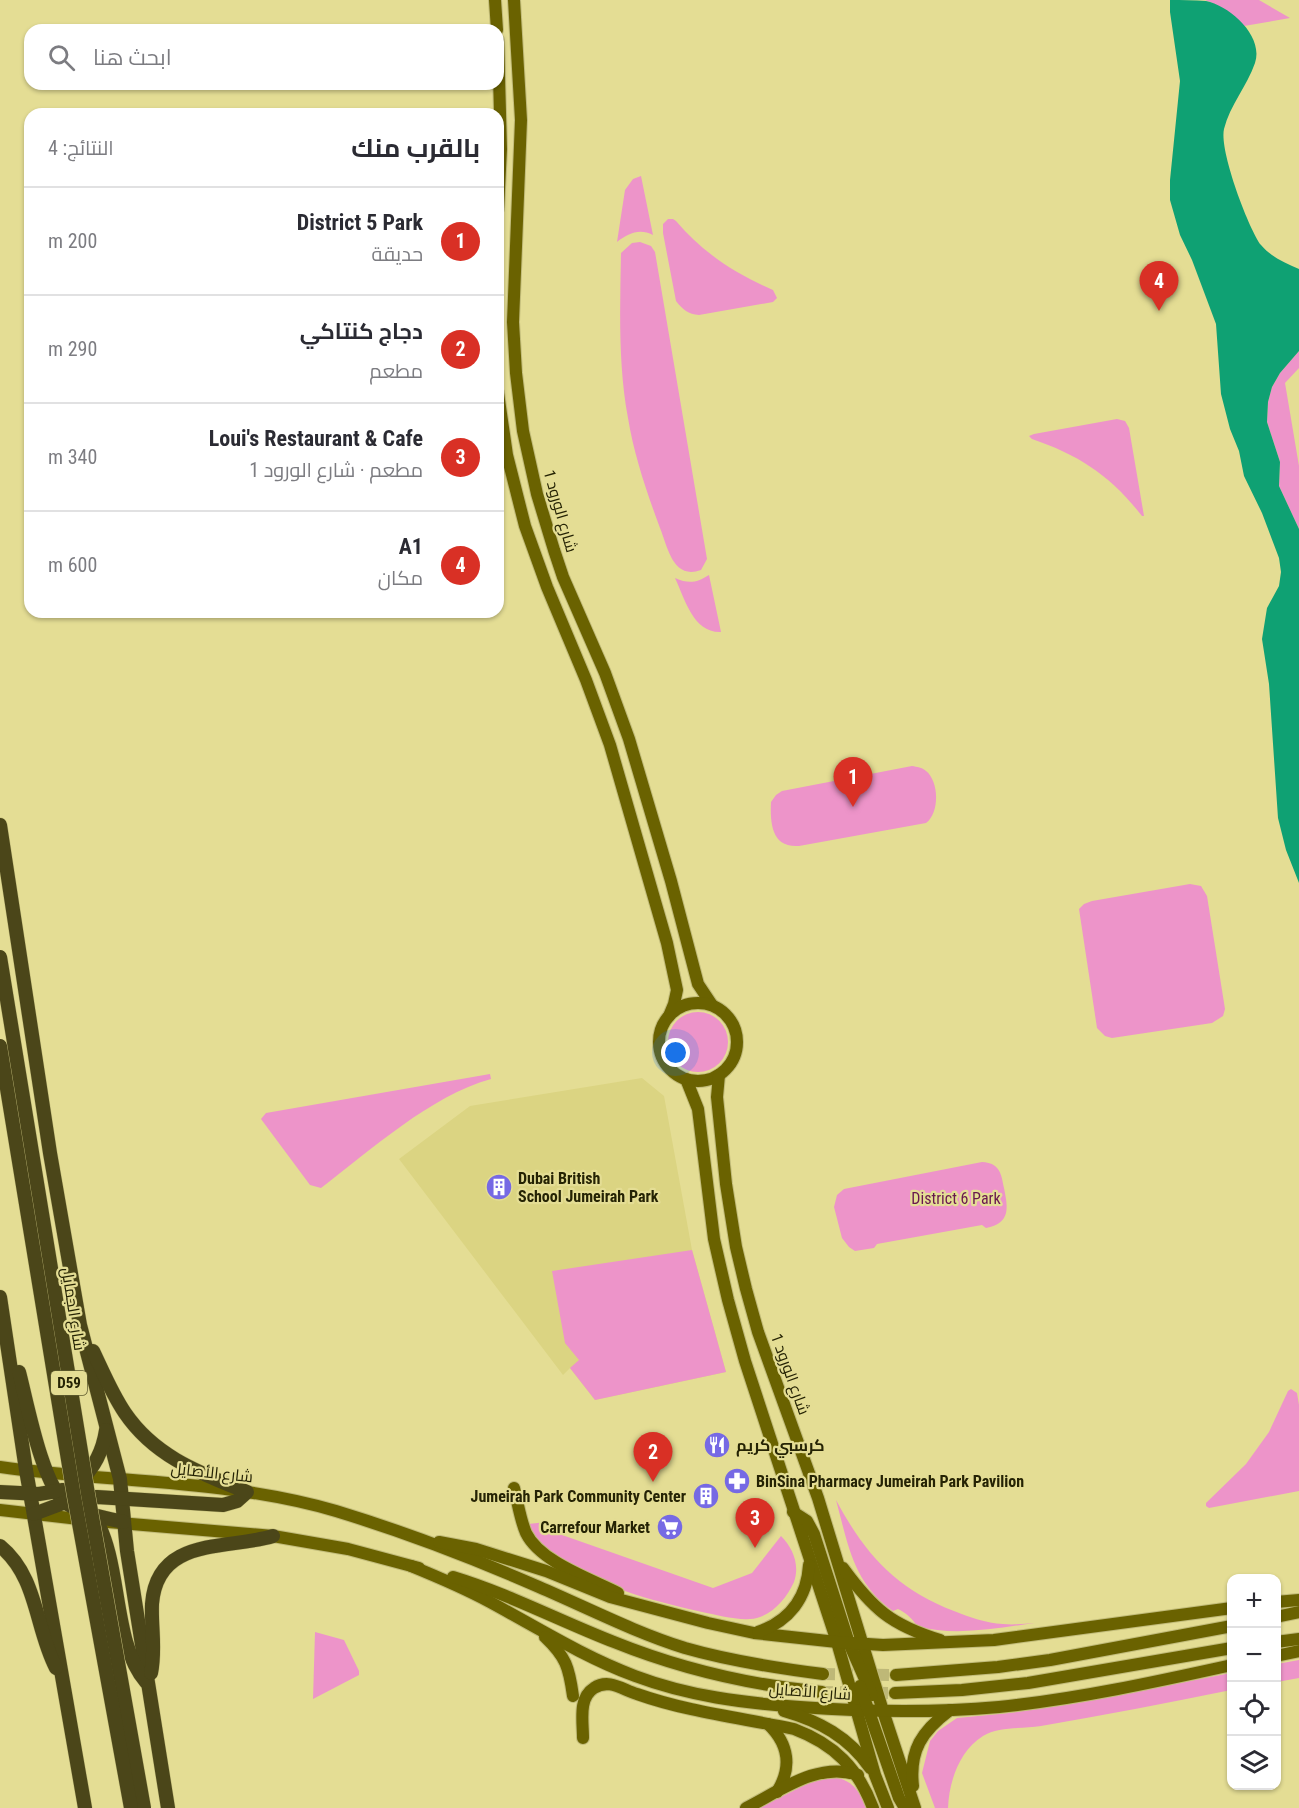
<!DOCTYPE html>
<html lang="ar">
<head>
<meta charset="utf-8">
<style>
	body { margin:0; font-family:"Roboto Condensed",Cairo,sans-serif; background:#f2f2f3; color:#2b2b33; direction:rtl }
	.controls { position:absolute; right:18px; bottom:18px; display:grid; overflow:hidden; border-radius:12px; box-shadow:0 2px 4px #0004 }
	.controls button { width:54px; height:54px; display:grid; place-items:center; padding:0; border:0; border-bottom:2px solid #e1e1e2; background:#fff; color:#2b2b33; font:30px sans-serif }
	.you { position:absolute; left:676px; top:1053px; width:21px; height:21px; margin:-15px; border:4px solid #fff; border-radius:50%; background:#1a73e8; box-shadow:0 0 0 9px #1a73e833 }
	.badge { display:grid; place-items:center; width:39px; height:39px; border-radius:50%; background:#d93025; color:#fff; font-size:20px; font-weight:700 }
	.pin { position:absolute; translate:-50% -50px; filter:drop-shadow(0 2px 3px #0008) }
	.pin::after { content:''; position:absolute; top:32px; width:21px; height:18px; background:inherit; clip-path:polygon(0 0,100% 0,50% 100%) }
	.list { margin:0; padding:0; list-style:none }
	h2 { display:flex; justify-content:space-between; align-items:center; height:78px; margin:0; padding:0 24px; font-size:26px }
	h2 small { font-size:20px; font-weight:400; color:#7c7c81 }
	.list li { display:grid; grid-template-columns:39px 1fr auto; gap:18px; align-items:center; box-sizing:border-box; height:108px; padding:0 24px; border-top:2px solid #e1e1e2 }
	.list b { display:block; font-size:22px; white-space:nowrap }
	.list p { margin:0; font-size:20px; white-space:nowrap; color:#7c7c81 }
	.list em { font-size:20px; font-style:normal; color:#7c7c81 }
	.icon { flex:none; width:33px; height:33px; fill:none; stroke:currentColor; stroke-width:2; stroke-linecap:round; stroke-linejoin:round }
	.map { position:relative; flex:none; width:1299px; height:1808px; overflow:hidden; direction:ltr }
	.search { position:absolute; background:#fff; box-shadow:0 2px 4px #0004; left:24px; top:24px; width:480px; height:66px; display:flex; align-items:center; gap:15px; box-sizing:border-box; padding:0 21px; border-radius:18px; color:#7c7c81; font-size:22px }
	.panel { position:absolute; background:#fff; box-shadow:0 2px 4px #0004; left:24px; top:108px; width:480px; height:510px; border-radius:18px; direction:rtl }
	.map>svg:first-child { display:block }
	.built { fill:#dbd482 }
	.green { fill:#ed94c9 }
	.water { fill:#0fa173 }
	.lines { fill:none; stroke-linecap:round; stroke-linejoin:round }
	.secondary-tunnel { stroke:#beb877; stroke-width:12; stroke-dasharray:12 6; stroke-linecap:butt }
	.secondary-casing { stroke:#c2bc7a; stroke-width:14 }
	.primary-casing { stroke:#c2bc7a; stroke-width:15 }
	.secondary { stroke:#6a6200; stroke-width:12 }
	.primary { stroke:#4b4619; stroke-width:14 }
	.primary-bridge-casing { stroke:#c2bc7a; stroke-width:15; stroke-linecap:butt }
	.primary-bridge { stroke:#4b4619; stroke-width:14 }
	.labels { text-anchor:middle; stroke-width:4.5; stroke-linejoin:round; paint-order:stroke }
	.shield { fill:#e4dd94; stroke:#5e5b2f; stroke-width:1.5 }
	.shield-label { font-size:15px; font-weight:bold; fill:#252304 }
	.street-label { font-size:16px; fill:#252304; stroke:#e4dd94 }
	.poi-label { font-size:16px; font-weight:bold; fill:#252304; stroke:#e4dd94; text-anchor:start }
	.park-label { font-size:16px; fill:#68174e; stroke:#e4dd94 }
</style>
</head>
<body>
<div class="map">
<svg width="1299" height="1808" viewBox="0 0 1299 1808">
	<rect width="100%" height="100%" fill="#e4dd94"/>
	<!-- built -->
	<polygon class="built" points="642,1078 664,1096 692,1250 726,1372 595,1400 570,1368 563,1375 399,1159 470,1106"/>
	<!-- green -->
	<g class="green">
		<path d="M1205,0H1259L1290,18L1244,26C1232,13 1221,6 1205,0Z"/>
		<path d="M641,176L653,235C640,228 628,233 617,242L625,190L633,179Z"/>
		<path d="M668,219H673L676,221C703,253 736,274 773,290L777,298L773,302L699,315C688,314 683,310 676,301L663,233V224Z"/>
		<path d="M640,242L651,246L655,252L707,559L701,570C673,580 668,548 660,528C647,493 634,455 628,418C618,364 620,308 621,253L632,243Z"/>
		<polygon points="1299,351 1299,368 1285,383 1299,466 1299,529 1279,486 1280,462 1267,422 1268,402 1272,387 1280,373"/>
		<path d="M1117,419L1125,421L1129,428L1144,516H1142C1111,476 1079,455 1032,439L1029,436L1034,434Z"/>
		<path d="M709,575L721,632C693,633 685,599 675,578C689,584 696,583 709,575Z"/>
		<path d="M912,766C917,767 922,767 926,771C939,781 940,813 926,823L799,846C772,848 770,824 771,802L776,795L782,791Z"/>
		<polygon points="1190,884 1201,886 1207,896 1225,1009 1223,1016 1212,1023 1112,1038 1105,1036 1097,1028 1079,909 1084,904 1092,901"/>
		<circle cx="698" cy="1042" r="30"/>
		<path d="M490,1074L491,1079C430,1096 371,1150 321,1188L310,1185L261,1119L266,1113Z"/>
		<path d="M982,1162C986,1162 991,1163 995,1166C1002,1172 1002,1180 1004,1188C1008,1208 1011,1223 986,1228L982,1225L877,1244L874,1248L855,1251L849,1247L842,1238L834,1207L837,1195L844,1189Z"/>
		<polygon points="692,1250 726,1372 595,1400 570,1368 579,1360 565,1343 552,1271"/>
		<polygon points="1291,1389 1297,1393 1299,1405 1299,1491 1209,1508 1206,1506 1206,1503 1246,1464 1269,1432 1288,1391"/>
		<path d="M836,1500C865,1554 896,1589 954,1611C969,1617 986,1623 1003,1624C1013,1625 1024,1624 1035,1623C996,1628 955,1637 917,1626C912,1618 906,1613 898,1609L893,1611C853,1583 848,1544 836,1500Z"/>
		<path d="M547,1522L545,1529L713,1588L752,1573L781,1536C793,1548 800,1565 794,1582C787,1597 776,1611 760,1617C745,1623 718,1615 702,1612C650,1600 598,1587 554,1555C549,1550 541,1546 537,1540C533,1536 531,1530 528,1524Z"/>
		<polygon points="315,1632 344,1640 359,1671 359,1675 313,1699"/>
		<polygon points="1299,1660 1299,1678 1277,1682 1277,1664"/>
		<path d="M1231,1673V1690C1168,1703 1105,1715 1041,1726C1023,1729 999,1726 983,1736C959,1751 949,1782 948,1808H935L922,1773L930,1741L938,1731L957,1718L1009,1713L1071,1704Z"/>
		<path d="M833,1777C853,1780 859,1791 867,1808H759L815,1780Z"/>
	</g>
	<!-- water -->
	<path class="water" d="M1170,0C1182,0 1195,0 1206,1C1230,6 1264,36 1255,63C1247,86 1230,105 1224,129C1219,150 1248,227 1261,245C1271,257 1285,263 1299,269V351L1280,373L1272,387L1268,402L1267,422L1280,462L1279,486L1299,529V883L1286,850L1278,818L1269,684L1262,639L1267,608L1279,586L1281,572L1279,558L1262,513L1244,476L1239,451L1230,429L1221,394L1216,324L1192,260L1180,235L1170,200V180L1180,81L1170,12Z"/>
	<g class="lines">
		<!-- secondary-tunnel -->
		<g class="secondary-tunnel">
			<polyline points="823,1674 896,1675"/>
			<polyline points="822,1692 895,1693"/>
		</g>
		<defs>
			<g id="secondary">
				<polyline points="495,0 497,30"/>
				<polyline points="514,0 521,120 513,322 516,373 523,431 537,494 554,550 563,577 605,673 629,739 671,881 698,984 712,1005"/>
				<polyline points="498,40 501,149 498,209"/>
				<polyline points="498,393 507,455 525,526 547,587 586,680 610,745 667,943 677,990 674,1004 669,1016"/>
				<circle cx="698" cy="1042" r="39"/>
				<polyline points="719,1075 717,1097 726,1184 736,1247 746,1289 758,1332 818,1498 883,1711 915,1808"/>
				<polyline points="686,1079 698,1109 714,1239 728,1300 745,1361 837,1642 875,1775 888,1808"/>
				<path d="M0,1467C111,1483 227,1479 336,1511C405,1532 473,1558 539,1587C588,1608 634,1632 685,1648C730,1661 776,1668 823,1674"/>
				<path d="M514,1488C518,1503 520,1519 526,1533C540,1562 591,1579 618,1593"/>
				<polyline points="0,1510 96,1521 273,1536 348,1549 419,1568"/>
				<polyline points="793,1512 807,1521 814,1534 849,1643 872,1695"/>
				<polyline points="439,1542 476,1549 546,1571 610,1597 708,1623 754,1633 837,1642 883,1645 994,1640 1232,1608"/>
				<path d="M411,1566C438,1577 464,1588 490,1602C538,1628 584,1657 635,1676C688,1696 744,1703 800,1707C866,1712 933,1713 999,1707C1077,1699 1155,1682 1232,1665"/>
				<path d="M843,1568C873,1609 891,1625 940,1640"/>
				<path d="M453,1577C509,1594 560,1621 614,1642C681,1669 750,1685 822,1692"/>
				<polyline points="1276,1602 1299,1600"/>
				<polyline points="1276,1617 1299,1612"/>
				<path d="M758,1632C789,1621 807,1598 809,1565"/>
				<path d="M545,1637C566,1657 569,1667 573,1696"/>
				<polyline points="1276,1642 1299,1639"/>
				<polyline points="1276,1656 1299,1651"/>
				<polyline points="896,1675 998,1667 1050,1660 1232,1626"/>
				<polyline points="860,1686 899,1798 905,1808"/>
				<polyline points="895,1693 962,1690 1028,1683 1232,1648"/>
				<path d="M784,1711C819,1721 849,1737 870,1768"/>
				<path d="M768,1724C789,1744 792,1768 777,1792"/>
				<path d="M583,1738C583,1721 578,1698 594,1688C609,1678 623,1690 637,1694C688,1712 742,1718 794,1729C834,1744 858,1768 873,1808"/>
				<path d="M913,1786C909,1750 922,1731 950,1710"/>
				<path d="M746,1808C780,1791 818,1761 858,1775"/>
			</g>
			<g id="primary">
				<polyline points="0,825 50,1153 80,1325 120,1479 127,1551 168,1808"/>
				<polyline points="0,1297 26,1470 85,1808"/>
				<path d="M19,1372C27,1402 42,1485 66,1503C83,1514 105,1518 124,1522"/>
				<path d="M80,1481C95,1467 103,1450 106,1430"/>
				<polyline points="0,1492 39,1494 63,1490"/>
				<path d="M34,1514L66,1502L97,1497L223,1505L237,1501L247,1492C200,1473 155,1457 125,1413C112,1394 103,1372 93,1351"/>
				<path d="M94,1516C123,1564 111,1641 146,1682"/>
				<path d="M0,1546C38,1577 35,1628 56,1668"/>
				<path d="M151,1673C156,1650 151,1627 152,1604C157,1536 228,1550 273,1536"/>
			</g>
		</defs>
		<!-- secondary casing -->
		<use href="#secondary" class="secondary-casing"/>
		<!-- primary casing -->
		<use href="#primary" class="primary-casing"/>
		<!-- secondary -->
		<use href="#secondary" class="secondary"/>
		<!-- primary -->
		<use href="#primary" class="primary"/>
		<defs>
			<g id="primary-bridge">
				<polyline points="0,957 88,1494 144,1808"/>
				<polyline points="0,1046 74,1496 131,1808"/>
			</g>
		</defs>
		<!-- primary-bridge casing -->
		<use href="#primary-bridge" class="primary-bridge-casing"/>
		<!-- primary-bridge -->
		<use href="#primary-bridge" class="primary-bridge"/>
	</g>
	<!-- icons -->
	<defs>
		<symbol id="building-disc" viewBox="-11 -11 22 22"><circle r="9.5" fill="#7669e4" stroke="#e4dd94"/><path d="M-4-6H4V6H1V3H-1V6H-4ZM-2.5-4.3h1.7v1.8h-1.7ZM.8-4.3h1.7v1.8H.8ZM-2.5-1h1.7V.8h-1.7ZM.8-1h1.7V.8H.8Z" fill="#fff"/></symbol>
		<symbol id="restaurant-disc" viewBox="-11 -11 22 22"><circle r="9.5" fill="#7669e4" stroke="#e4dd94"/><path d="M-5-6h1v4h1v-4h1v4h1v-4h1v5L-1.5 .5V6h-2V.5L-5-1ZM5-6V6H3V1.5H1.5Q1.5-4 5-6Z" fill="#fff"/></symbol>
		<symbol id="pharmacy-disc" viewBox="-11 -11 22 22"><circle r="9.5" fill="#7669e4" stroke="#e4dd94"/><path d="M-2-6h4v4h4v4h-4v4h-4v-4h-4v-4h4Z" fill="#fff"/></symbol>
		<symbol id="supermarket-disc" viewBox="-11 -11 22 22"><circle r="9.5" fill="#7669e4" stroke="#e4dd94"/><path d="M-6-5.5h2.5l.6 2H6L4.5 2H-2.5L-4.4-4H-6ZM-1.5 3.2a1.3 1.3 0 1 0 .1 0ZM3 3.2a1.3 1.3 0 1 0 .1 0Z" fill="#fff"/></symbol>
	</defs>
	<g fill-rule="evenodd">
		<use href="#building-disc" x="484" y="1172" width="30" height="30"/>
		<use href="#restaurant-disc" x="702" y="1430" width="30" height="30"/>
		<use href="#pharmacy-disc" x="722" y="1466" width="30" height="30"/>
		<use href="#building-disc" x="691" y="1481" width="30" height="30"/>
		<use href="#supermarket-disc" x="655" y="1512" width="30" height="30"/>
	</g>
	<g class="labels">
		<!-- shield labels -->
		<rect class="shield" x="51" y="1371" width="36" height="24" rx="4.5"/>
		<g class="shield-label">
			<text x="69" y="1388">D59</text>
		</g>
		<!-- street labels -->
		<g class="street-label">
			<text transform="translate(561 511) rotate(74)" y="6">شارع الورود 1</text>
			<text transform="translate(74 1309) rotate(81)" y="6">شارع الجمايل</text>
			<text transform="translate(791 1374) rotate(70)" y="6">شارع الورود 1</text>
			<text transform="translate(212 1472) rotate(6)" y="6">شارع الأصايل</text>
			<text transform="translate(810 1691) rotate(4)" y="6">شارع الأصايل</text>
		</g>
		<!-- poi labels -->
		<g class="poi-label">
			<text x="518" y="1184">Dubai British<tspan x="518" dy="18">School Jumeirah Park</tspan></text>
			<text x="736" y="1451">كرسبي كريم</text>
			<text x="756" y="1487">BinSina Pharmacy Jumeirah Park Pavilion</text>
			<text x="686" y="1502" text-anchor="end">Jumeirah Park Community Center</text>
			<text x="650" y="1533" text-anchor="end">Carrefour Market</text>
		</g>
		<!-- park labels -->
		<g class="park-label">
			<text x="956" y="1204">District 6 Park</text>
		</g>
	</g>
</svg>
<div class="controls">
<button>+</button>
<button>−</button>
<button><svg class="icon" aria-label="locate" viewBox="0 0 24 24"><circle cx="12" cy="12" r="6"/><path d="M12 2v4M12 18v4M2 12h4M18 12h4"/></svg></button>
<button><svg class="icon" aria-label="layers" viewBox="0 0 24 24"><path d="M12 4l9 5-9 5-9-5zM3 14l9 5 9-5"/></svg></button>
</div>
<div class="you"></div>
<div class="pin badge" style="left:853px;top:807px">1</div>
<div class="pin badge" style="left:653px;top:1482px">2</div>
<div class="pin badge" style="left:755px;top:1548px">3</div>
<div class="pin badge" style="left:1159px;top:311px">4</div>
<div class="search"><svg class="icon" aria-label="search" viewBox="0 0 24 24"><circle cx="10" cy="10" r="6"/><path d="M15 15l6 6"/></svg>ابحث هنا</div>
<section class="panel">
<h2>بالقرب منك<small>النتائج: 4</small></h2>
<ul class="list">
<li><span class="badge">1</span><div><b>District 5 Park</b><p>حديقة</p></div><em>200 m</em></li>
<li><span class="badge">2</span><div><b>دجاج كنتاكي</b><p>مطعم</p></div><em>290 m</em></li>
<li><span class="badge">3</span><div><b>Loui's Restaurant &amp; Cafe</b><p>مطعم · شارع الورود 1</p></div><em>340 m</em></li>
<li><span class="badge">4</span><div><b>A1</b><p>مكان</p></div><em>600 m</em></li>
</ul>
</section>
</div>
</body>
</html>
